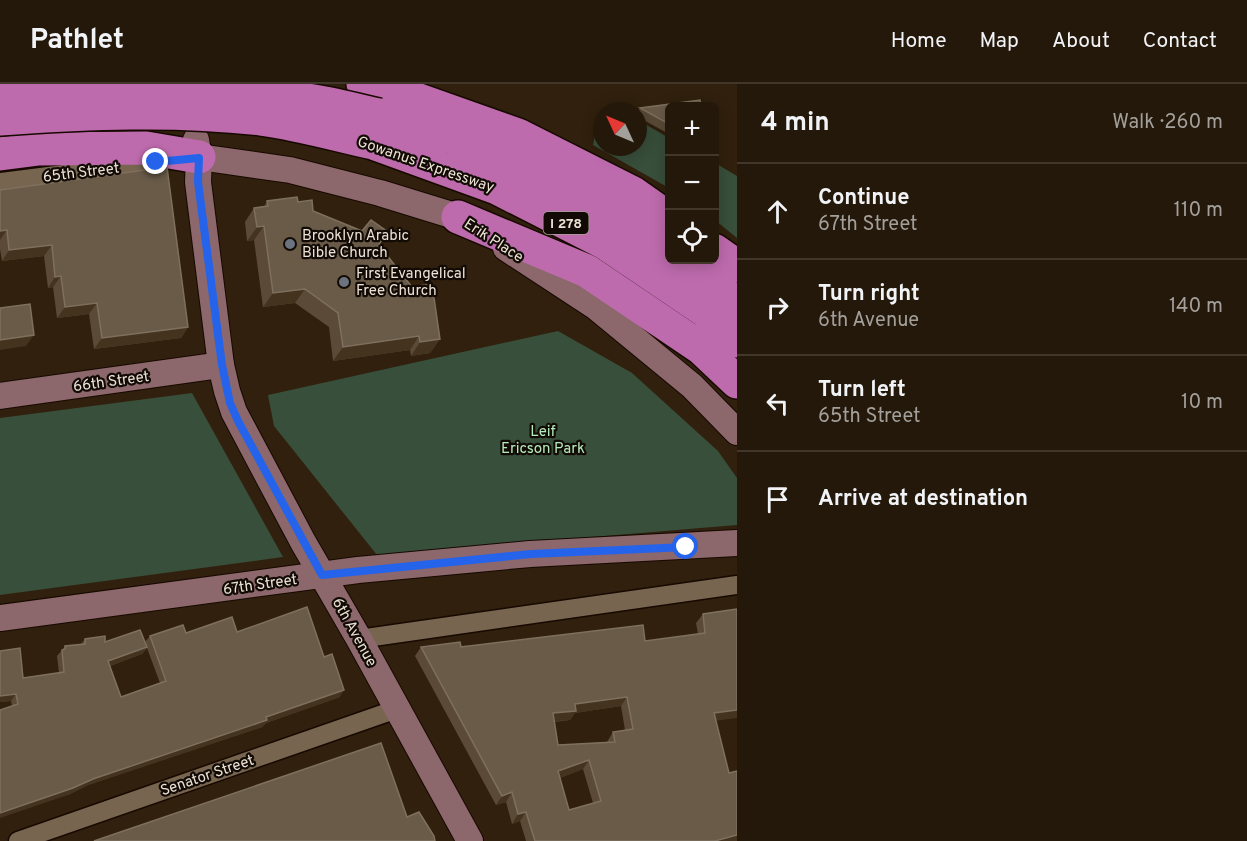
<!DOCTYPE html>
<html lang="en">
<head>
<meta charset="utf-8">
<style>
	body { margin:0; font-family:Overpass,sans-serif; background:#2c2113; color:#f1f3f6 }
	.controls { position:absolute; right:18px; top:18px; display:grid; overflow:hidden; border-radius:9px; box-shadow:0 3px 15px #0003 }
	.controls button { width:54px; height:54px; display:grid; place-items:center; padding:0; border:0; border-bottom:2px solid #41372b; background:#24180a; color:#f1f3f6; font:30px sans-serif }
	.compass { position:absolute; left:593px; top:18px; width:54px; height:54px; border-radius:50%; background:#24180a; box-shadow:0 3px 15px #0003; rotate:314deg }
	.stop { position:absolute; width:18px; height:18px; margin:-14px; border:4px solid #2563eb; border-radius:50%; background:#fff }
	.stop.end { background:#2563eb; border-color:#fff; box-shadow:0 2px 6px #0008 }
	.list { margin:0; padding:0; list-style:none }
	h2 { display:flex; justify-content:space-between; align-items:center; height:78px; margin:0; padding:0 24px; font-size:26px }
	h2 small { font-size:20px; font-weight:400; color:#a3a09c }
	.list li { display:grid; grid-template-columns:39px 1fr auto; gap:18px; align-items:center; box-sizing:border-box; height:96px; padding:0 24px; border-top:2px solid #41372b }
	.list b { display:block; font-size:22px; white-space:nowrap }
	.list p { margin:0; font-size:20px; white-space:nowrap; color:#a3a09c }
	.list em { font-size:20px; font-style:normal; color:#a3a09c }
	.icon { flex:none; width:33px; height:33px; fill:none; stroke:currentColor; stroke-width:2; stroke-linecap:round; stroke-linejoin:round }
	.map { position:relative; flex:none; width:737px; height:757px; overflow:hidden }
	header { display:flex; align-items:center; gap:36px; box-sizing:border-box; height:84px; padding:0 30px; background:#24180a; border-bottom:2px solid #41372b }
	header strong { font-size:28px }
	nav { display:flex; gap:33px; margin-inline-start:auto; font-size:21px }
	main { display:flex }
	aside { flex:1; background:#24180a }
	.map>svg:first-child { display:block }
	.green { fill:#384f3b }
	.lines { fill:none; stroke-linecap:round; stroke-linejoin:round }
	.street-casing { stroke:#170900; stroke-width:21 }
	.secondary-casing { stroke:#170900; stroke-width:28 }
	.highway-casing { stroke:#170900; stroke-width:36 }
	.street { stroke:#776550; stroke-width:18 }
	.secondary { stroke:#8c676c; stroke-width:26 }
	.highway { stroke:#be6bad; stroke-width:33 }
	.highway-bridge-casing { stroke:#170900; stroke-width:36; stroke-linecap:butt }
	.highway-bridge { stroke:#be6bad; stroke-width:33 }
	.wall { fill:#5b4a37; fill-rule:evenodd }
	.shaded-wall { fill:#43331f }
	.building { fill:#6a5b48; stroke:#7e705e; stroke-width:1.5; fill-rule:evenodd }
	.route { stroke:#2563eb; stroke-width:8 }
	.worship-dot { fill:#6b7280; stroke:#120b05; stroke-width:2 }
	.labels { text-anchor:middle; stroke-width:4.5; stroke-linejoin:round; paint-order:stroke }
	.shield { fill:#120b05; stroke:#aaa197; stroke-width:1.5 }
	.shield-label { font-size:14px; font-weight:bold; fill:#ebe1d5 }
	.street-label { font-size:15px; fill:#ebe1d5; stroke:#120b05 }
	.poi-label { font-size:15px; fill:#ebe1d5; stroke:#120b05; text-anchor:start }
	.park-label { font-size:15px; fill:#b4ebba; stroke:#120b05 }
</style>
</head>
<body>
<header>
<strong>Pathlet</strong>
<nav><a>Home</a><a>Map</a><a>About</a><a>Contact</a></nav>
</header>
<main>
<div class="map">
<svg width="737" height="757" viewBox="0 0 737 757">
	<rect width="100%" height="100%" fill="#30200d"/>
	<!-- green -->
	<g class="green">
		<polygon points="602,33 602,63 638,63 638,36 669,54 669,104 593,61 599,34"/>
		<polygon points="715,79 737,92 737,154 715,136"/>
		<polygon points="558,247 632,289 718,367 737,394 737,441 377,471 274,342 268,311"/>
		<polygon points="192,309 283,473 0,511 0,334"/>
	</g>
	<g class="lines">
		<defs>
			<g id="street">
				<polyline points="0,98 159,78"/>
				<polyline points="359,555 737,501"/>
				<polyline points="18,757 397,625"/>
			</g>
			<g id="secondary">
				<polyline points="196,56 199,73 198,98 221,281 227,307 234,328 303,458 359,555 470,757"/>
				<polyline points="199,73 290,86 380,109 458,133 473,142"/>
				<polyline points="506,164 596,223 692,302 737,348"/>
				<polyline points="0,312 221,281"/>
				<polyline points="0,534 358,486 530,470 737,459"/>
			</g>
			<g id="highway">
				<polyline points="363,0 385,4 518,51 633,109 670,135"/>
				<polyline points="379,31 455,54 534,91 625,137 670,170"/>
				<polyline points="373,59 497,104 605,159 704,226 737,257"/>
				<polyline points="0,70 39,65 146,64 199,73"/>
				<polyline points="458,133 587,187 701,264 737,298"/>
				<polyline points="714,166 737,182"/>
				<polyline points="677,176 737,219"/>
			</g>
		</defs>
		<!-- street casing -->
		<use href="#street" class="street-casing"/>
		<!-- secondary casing -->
		<use href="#secondary" class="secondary-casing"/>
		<!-- highway casing -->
		<use href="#highway" class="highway-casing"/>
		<!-- street -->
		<use href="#street" class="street"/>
		<!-- secondary -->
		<use href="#secondary" class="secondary"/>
		<!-- highway -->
		<use href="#highway" class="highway"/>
		<defs>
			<g id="highway-bridge">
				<path d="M0,5C102,0 206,3 307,16C331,19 355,26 379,31"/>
				<path d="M0,35C87,29 174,25 261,35C299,40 337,51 373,59"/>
			</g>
		</defs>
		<!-- highway-bridge casing -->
		<use href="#highway-bridge" class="highway-bridge-casing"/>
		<!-- highway-bridge -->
		<use href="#highway-bridge" class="highway-bridge"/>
	</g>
	<!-- wall -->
	<g class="wall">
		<polygon points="669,22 669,50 638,33 638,27 640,24"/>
		<polygon points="0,106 188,243 181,254 94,265 89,230 57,234 53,203 48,204 44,172 2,177 0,165"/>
		<polygon points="267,117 298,118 313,127 379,160 440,255 430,269 411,272 410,266 333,277 329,243 295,219 263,223 254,156 247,157 245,138 254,124 264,123"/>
		<path d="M703,530L716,637L737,757H526L520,737L512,740L506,718L496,721L415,572L421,563L645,557L698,550L696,539ZM621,622L625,646L613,648L607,658L558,661L554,638L570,636L575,629ZM583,685L593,719L569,726L560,694Z"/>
		<path d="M237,548L324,573L340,613L266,639L262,643L88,701L68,711L12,622L11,617L0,618V567L23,594L59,589L57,572L62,566L65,562L80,561L85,555L105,558H145L150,552L186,549ZM147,564L160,599L121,613L110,582L142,570Z"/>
	</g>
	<!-- shaded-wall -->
	<g class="shaded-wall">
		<polygon points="264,142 254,156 247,157 257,143"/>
		<polygon points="7,146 0,156 0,147"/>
		<polygon points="52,161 44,172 2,177 9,166"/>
		<polygon points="61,192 53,203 48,204 55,193"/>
		<polygon points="305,205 295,219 263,223 273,209"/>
		<polygon points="97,219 89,230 57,234 65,223"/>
		<polygon points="188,243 181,254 94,265 102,254"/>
		<polygon points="34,251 26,262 0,266 0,256"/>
		<polygon points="419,252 410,266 333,277 343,263"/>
		<polygon points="440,255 430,269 411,272 420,258"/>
		<polygon points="147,563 142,570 104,584 108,577"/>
		<polygon points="344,606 340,613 266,639 262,643 88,701 68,711 0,734 0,729 93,695"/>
		<polygon points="16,610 11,617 0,618 0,612"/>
		<polygon points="627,613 621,622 575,629 570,636 547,638 553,629 575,620"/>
		<polygon points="737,626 737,634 707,638 714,629"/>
		<polygon points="589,676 583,685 552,697 558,687"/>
		<polygon points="512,708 506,718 496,721 502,712"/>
		<polygon points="526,728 520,737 512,740 518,730"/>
		<polygon points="737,751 737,757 715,757"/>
	</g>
	<!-- building -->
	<g class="building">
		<polygon points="700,16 701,22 669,22 669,40 640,24"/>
		<polygon points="167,83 188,243 102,254 97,219 65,223 61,192 55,193 52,161 9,166 7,146 0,147 0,106"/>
		<polygon points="297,113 298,118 312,116 313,127 362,147 371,136 388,148 379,160 384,164 382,165 412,203 432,200 440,255 420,258 419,252 343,263 338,229 305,205 273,209 264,142 257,143 254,124 268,122 267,117"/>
		<polygon points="30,220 34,251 0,256 0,224"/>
		<polygon points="307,523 324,573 332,570 344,606 266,633 267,636 93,695 73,704 0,729 0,626 18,620 16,610 0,612 0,567 20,564 23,594 64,588 62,566 65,565 65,562 85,560 85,555 105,552 105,558 140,546 147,563 108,577 121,613 166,597 150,552 183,541 186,549 232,533 237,548"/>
		<path d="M737,525V626L714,629L729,689L737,687V751L715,757H535L526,728L518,730L512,708L502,712L421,563L460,558L461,563L643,541L645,557L705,549L703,530ZM627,613L633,645L613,648L615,658L558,661L553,629L576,627L575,620ZM589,676L601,717L569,726L558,687Z"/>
		<polygon points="381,659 407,733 419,728 434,752 435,757 94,757"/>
	</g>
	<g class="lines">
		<!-- route -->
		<polyline class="route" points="156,78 199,74 198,98 222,281 230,319 238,337 322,491 531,470 686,463"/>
	</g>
	<!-- markers -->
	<g class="worship-dot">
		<circle cx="290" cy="160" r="6"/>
		<circle cx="344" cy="198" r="6"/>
	</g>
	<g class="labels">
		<!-- shield labels -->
		<rect class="shield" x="543.5" y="128" width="45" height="22" rx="4.5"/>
		<g class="shield-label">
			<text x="566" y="144">I 278</text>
		</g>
		<!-- street labels -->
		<g class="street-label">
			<text transform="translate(426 80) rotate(19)" y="5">Gowanus Expressway</text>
			<text transform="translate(81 88) rotate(-7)" y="5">65th Street</text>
			<text transform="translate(494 156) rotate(33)" y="5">Erik Place</text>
			<text transform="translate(111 297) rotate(-8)" y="5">66th Street</text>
			<text transform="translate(260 500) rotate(-8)" y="5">67th Street</text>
			<text transform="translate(355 548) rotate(61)" y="5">6th Avenue</text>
			<text transform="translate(207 691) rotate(-19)" y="5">Senator Street</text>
		</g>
		<!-- poi labels -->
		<g class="poi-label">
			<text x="302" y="156">Brooklyn Arabic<tspan x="302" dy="17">Bible Church</tspan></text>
			<text x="356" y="194">First Evangelical<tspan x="356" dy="17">Free Church</tspan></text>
		</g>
		<!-- park labels -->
		<g class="park-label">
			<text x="543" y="352">Leif<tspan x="543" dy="17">Ericson Park</tspan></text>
		</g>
	</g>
</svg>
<div class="controls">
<button>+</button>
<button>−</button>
<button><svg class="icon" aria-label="locate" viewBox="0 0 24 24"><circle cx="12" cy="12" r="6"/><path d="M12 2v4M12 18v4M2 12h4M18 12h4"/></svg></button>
</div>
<svg class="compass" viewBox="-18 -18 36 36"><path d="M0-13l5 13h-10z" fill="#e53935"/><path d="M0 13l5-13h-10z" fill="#a3a09c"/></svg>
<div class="stop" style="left:686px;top:463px"></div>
<div class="stop end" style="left:156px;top:78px"></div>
</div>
<aside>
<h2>4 min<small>Walk · 260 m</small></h2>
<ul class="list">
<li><svg class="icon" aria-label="ahead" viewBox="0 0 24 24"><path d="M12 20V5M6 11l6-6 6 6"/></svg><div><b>Continue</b><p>67th Street</p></div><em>110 m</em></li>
<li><svg class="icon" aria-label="right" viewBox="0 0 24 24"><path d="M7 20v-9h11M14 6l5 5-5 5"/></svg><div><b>Turn right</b><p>6th Avenue</p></div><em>140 m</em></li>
<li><svg class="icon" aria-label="left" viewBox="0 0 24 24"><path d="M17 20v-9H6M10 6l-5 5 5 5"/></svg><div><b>Turn left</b><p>65th Street</p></div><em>10 m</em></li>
<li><svg class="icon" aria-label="arrive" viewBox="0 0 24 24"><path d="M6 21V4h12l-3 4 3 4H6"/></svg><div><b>Arrive at destination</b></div></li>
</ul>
</aside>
</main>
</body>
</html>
